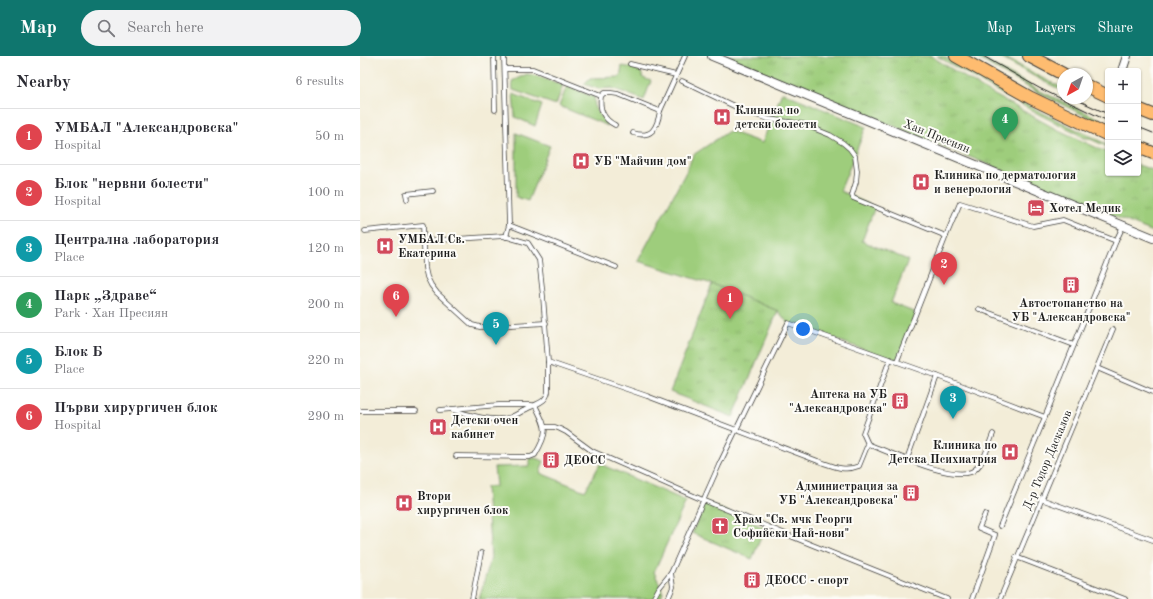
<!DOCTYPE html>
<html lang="en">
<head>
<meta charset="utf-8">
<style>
	body { margin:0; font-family:"Old Standard TT",serif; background:#f2f2f3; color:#2b2b33 }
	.controls { position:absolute; right:12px; top:12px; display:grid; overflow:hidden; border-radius:4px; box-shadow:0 1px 3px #0004 }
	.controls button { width:36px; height:36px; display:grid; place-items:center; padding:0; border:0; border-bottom:1px solid #e1e1e2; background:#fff; color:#2b2b33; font:20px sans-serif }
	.compass { position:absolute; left:697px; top:12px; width:36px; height:36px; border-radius:50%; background:#fff; box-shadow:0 1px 3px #0004; rotate:220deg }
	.you { position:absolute; left:443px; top:273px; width:14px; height:14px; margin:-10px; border:3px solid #fff; border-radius:50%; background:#1a73e8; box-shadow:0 0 0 6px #1a73e833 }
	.badge { display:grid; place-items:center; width:26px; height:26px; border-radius:50%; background:#0f766e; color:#fff; font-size:13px; font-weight:700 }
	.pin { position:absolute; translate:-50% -33px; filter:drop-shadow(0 1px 2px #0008) }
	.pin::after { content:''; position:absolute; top:21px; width:14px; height:12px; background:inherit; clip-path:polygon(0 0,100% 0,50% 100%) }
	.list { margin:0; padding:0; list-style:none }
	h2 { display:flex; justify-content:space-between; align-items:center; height:52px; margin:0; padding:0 16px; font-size:17px }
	h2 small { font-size:13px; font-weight:400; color:#7c7c81 }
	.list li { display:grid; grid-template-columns:26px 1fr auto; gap:12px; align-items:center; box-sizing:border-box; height:56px; padding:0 16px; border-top:1px solid #e1e1e2 }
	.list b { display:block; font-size:15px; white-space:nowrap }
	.list p { margin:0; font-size:13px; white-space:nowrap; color:#7c7c81 }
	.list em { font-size:13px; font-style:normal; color:#7c7c81 }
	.icon { flex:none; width:22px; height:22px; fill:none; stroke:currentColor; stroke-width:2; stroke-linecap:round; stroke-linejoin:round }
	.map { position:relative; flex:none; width:793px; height:543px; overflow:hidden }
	header { display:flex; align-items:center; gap:24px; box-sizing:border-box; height:56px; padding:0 20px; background:#0f766e; color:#fff }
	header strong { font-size:19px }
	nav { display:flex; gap:22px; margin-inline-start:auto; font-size:14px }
	.search { width:280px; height:36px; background:#f2f2f3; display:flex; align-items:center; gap:10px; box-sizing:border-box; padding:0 14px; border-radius:22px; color:#7c7c81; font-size:15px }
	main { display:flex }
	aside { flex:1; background:#fff }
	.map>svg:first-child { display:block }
	.grass { fill:#9ecd7b; stroke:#5d744c }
	.park { fill:url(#park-tufts); stroke:#5d744c }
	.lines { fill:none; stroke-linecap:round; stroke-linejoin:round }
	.lane-casing { stroke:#3c3b38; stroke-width:5.5 }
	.street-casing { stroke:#3c3b38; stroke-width:10 }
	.primary-casing { stroke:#3c3b38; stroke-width:14 }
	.lane { stroke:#fff; stroke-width:4 }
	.street { stroke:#fff; stroke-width:8 }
	.primary { stroke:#febc70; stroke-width:12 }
	.tram { stroke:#1c1c1c; stroke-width:1 }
	.labels { text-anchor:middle; stroke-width:4; stroke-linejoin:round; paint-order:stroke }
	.poi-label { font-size:12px; font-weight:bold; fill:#1c1c1c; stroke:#fdfcf7; text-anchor:start }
	.street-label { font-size:12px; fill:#1c1c1c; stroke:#fdfcf7 }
</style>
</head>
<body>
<header>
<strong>Map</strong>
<div class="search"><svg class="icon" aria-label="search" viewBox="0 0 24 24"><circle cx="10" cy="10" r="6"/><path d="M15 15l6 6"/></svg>Search here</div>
<nav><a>Map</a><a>Layers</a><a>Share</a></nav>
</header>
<main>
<aside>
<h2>Nearby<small>6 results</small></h2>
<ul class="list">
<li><span class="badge" style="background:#e0444e">1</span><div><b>УМБАЛ &quot;Александровска&quot;</b><p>Hospital</p></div><em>50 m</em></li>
<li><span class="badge" style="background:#e0444e">2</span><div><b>Блок &quot;нервни болести&quot;</b><p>Hospital</p></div><em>100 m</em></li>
<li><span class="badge" style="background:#0f9aa8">3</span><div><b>Централна лаборатория</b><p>Place</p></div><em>120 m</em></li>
<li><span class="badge" style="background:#2e9e5b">4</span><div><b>Парк „Здраве“</b><p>Park · Хан Пресиян</p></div><em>200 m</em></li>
<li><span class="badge" style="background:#0f9aa8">5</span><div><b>Блок Б</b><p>Place</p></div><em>220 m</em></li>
<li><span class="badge" style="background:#e0444e">6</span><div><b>Първи хирургичен блок</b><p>Hospital</p></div><em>290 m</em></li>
</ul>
</aside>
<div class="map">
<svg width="793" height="543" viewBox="0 0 793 543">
	<defs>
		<pattern id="park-tufts" width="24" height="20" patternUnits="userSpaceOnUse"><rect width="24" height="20" fill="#9ecd7b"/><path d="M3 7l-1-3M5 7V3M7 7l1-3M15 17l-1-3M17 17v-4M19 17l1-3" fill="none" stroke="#88af6a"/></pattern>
	</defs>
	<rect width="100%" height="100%" fill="#fdfcf7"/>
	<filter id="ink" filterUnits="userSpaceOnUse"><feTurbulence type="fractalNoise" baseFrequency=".025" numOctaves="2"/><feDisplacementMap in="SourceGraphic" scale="8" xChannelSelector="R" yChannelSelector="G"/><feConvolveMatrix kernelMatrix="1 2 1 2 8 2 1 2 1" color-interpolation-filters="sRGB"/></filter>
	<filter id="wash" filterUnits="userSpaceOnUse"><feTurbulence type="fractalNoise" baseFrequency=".012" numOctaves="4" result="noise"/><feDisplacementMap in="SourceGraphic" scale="16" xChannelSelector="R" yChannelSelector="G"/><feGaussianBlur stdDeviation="0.9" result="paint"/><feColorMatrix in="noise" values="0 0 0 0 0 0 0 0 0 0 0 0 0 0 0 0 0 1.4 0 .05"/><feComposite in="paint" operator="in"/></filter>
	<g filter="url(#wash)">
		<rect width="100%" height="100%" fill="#f3edd8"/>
		<!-- grass -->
		<g class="grass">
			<polygon points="577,0 583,0 632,30 683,57 748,89 748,91 728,82 723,82 715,76 682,60 631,32"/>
			<polygon points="613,0 617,0 678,34 748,67 748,71 677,36"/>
			<polygon points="637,0 642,0 684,23 703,32 703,35 683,25"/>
			<polygon points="262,10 273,12 281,16 283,22 291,25 284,44 252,32 239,33 224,28 230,22 260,21"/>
			<polygon points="167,18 177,20 203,29 196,49 153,34 152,25"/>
			<polygon points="207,30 234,41 235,52 248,70 199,50"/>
			<polygon points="422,36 506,71 480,135 515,151 502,185 548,204 531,247 556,257 537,305 428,267 418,255 352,228 278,205 327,114 333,99 369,75 402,87"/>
			<polygon points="153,38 182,49 175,70 155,61"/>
			<polygon points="156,77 190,90 168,145 156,141"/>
			<polygon points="175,402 184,405 180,417 225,435 240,408 326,445 294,516 303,536 300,543 119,543 131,502 126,431 136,430 134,411 169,410 169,403"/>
		</g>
		<!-- park -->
		<g class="park">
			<polygon points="363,0 571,0 622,32 694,72 748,97 748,117 778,117 778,109 793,114 793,176"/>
			<polygon points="352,228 418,255 373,361 310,336"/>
			<polygon points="345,446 405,472 392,503 332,477"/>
		</g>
	</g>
	<g filter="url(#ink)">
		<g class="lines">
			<defs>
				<g id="lane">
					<polyline points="134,0 135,54"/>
					<polyline points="144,0 149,169 146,181"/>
					<polyline points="270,8 316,19"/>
					<polyline points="145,13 173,13 241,40"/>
					<polyline points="322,25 378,52 396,59 408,63 443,68 470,79 483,87 490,93 495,100 497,115 496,126 492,139 493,142 586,180"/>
					<path d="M255,69C243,63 239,53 241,40L244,37H251L258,38L300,55"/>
					<path d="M273,77C292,83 297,72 300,55L325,0"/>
					<polyline points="47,143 46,138 73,135"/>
					<polyline points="149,169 256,211"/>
					<polyline points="5,175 63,169 65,212 67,221 71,229 77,237 112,269 120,271 186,267"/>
					<path d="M64,185L144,180L168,187L179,204L183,240L188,306V336C186,346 178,347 171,351C164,354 158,358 151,361C134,367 110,359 93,354"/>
					<polyline points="619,253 714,289"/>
					<polyline points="537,305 586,180 600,147 673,170 703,164 756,185"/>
					<path d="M188,306L287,340L458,405C473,410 484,416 499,410L508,388C529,396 593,426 613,415C624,408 628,390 633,378"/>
					<polyline points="737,312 793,336"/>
					<polyline points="80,354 139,349 172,349"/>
					<polyline points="0,355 56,355"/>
					<polyline points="185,371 195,371 200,373 206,376 232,395 343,444 450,488 587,543"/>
					<polyline points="508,388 503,377 530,303"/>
					<path d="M96,400L170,401L175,399C189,375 187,373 175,349"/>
					<polyline points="547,403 577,320"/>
					<polyline points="681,443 793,484"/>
					<polyline points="640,470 685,361 756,185 763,170"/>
					<polyline points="656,501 765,543"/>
					<polyline points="112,543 121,497"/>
					<polyline points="293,543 299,532 311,517"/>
					<polyline points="308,543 313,531 311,517 359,409 428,267 577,320 685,361"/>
					<polyline points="612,543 635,479 619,472 625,458"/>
					<polyline points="640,543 753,273"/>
				</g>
				<g id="street">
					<polyline points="352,0 793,182"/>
					<polyline points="762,15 767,0"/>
				</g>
				<g id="primary">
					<polyline points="596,0 671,42 748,79"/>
					<polyline points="669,0 703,18"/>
					<polyline points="727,30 748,40"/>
					<polyline points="778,53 793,59"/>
					<polyline points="778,91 793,97"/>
				</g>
			</defs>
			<!-- lane casing -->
			<use href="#lane" class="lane-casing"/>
			<!-- street casing -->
			<use href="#street" class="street-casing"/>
			<!-- primary casing -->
			<use href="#primary" class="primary-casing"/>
			<!-- lane -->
			<use href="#lane" class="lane"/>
			<!-- street -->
			<use href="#street" class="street"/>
			<!-- primary -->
			<use href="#primary" class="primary"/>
			<!-- tram -->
			<g class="tram">
				<polyline points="623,0 679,32 748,65"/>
				<polyline points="713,42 748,58"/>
				<polyline points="778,71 793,77"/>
			</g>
		</g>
	</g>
	<!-- icons -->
	<defs>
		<symbol id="hospital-square" viewBox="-11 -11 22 22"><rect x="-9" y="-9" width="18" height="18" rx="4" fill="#d1495b" stroke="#fdfcf7"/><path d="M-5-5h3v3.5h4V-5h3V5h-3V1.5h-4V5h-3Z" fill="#fff"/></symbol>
		<symbol id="hotel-square" viewBox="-11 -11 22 22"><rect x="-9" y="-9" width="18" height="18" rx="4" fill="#d1495b" stroke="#fdfcf7"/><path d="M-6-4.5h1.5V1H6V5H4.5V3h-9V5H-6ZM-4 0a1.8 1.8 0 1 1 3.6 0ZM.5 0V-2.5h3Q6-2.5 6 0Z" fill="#fff"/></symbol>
		<symbol id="building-square" viewBox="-11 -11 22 22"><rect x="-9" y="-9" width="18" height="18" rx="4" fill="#d1495b" stroke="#fdfcf7"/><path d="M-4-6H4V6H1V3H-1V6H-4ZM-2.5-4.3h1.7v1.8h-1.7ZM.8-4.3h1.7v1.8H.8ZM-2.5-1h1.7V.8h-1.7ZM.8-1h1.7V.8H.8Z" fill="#fff"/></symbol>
		<symbol id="church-square" viewBox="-11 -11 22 22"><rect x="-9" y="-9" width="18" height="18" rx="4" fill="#d1495b" stroke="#fdfcf7"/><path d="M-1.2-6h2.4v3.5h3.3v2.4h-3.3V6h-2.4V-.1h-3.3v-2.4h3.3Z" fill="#fff"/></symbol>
	</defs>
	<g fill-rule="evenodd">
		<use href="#hospital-square" x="352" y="51" width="20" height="20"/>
		<use href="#hospital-square" x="211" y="95" width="20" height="20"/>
		<use href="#hospital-square" x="551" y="116" width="20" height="20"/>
		<use href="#hotel-square" x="666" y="142" width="20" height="20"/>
		<use href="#hospital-square" x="15" y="180" width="20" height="20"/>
		<use href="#building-square" x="701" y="219" width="20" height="20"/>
		<use href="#building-square" x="530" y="335" width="20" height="20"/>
		<use href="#hospital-square" x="68" y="361" width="20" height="20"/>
		<use href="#hospital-square" x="640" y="386" width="20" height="20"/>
		<use href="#building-square" x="181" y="394" width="20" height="20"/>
		<use href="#building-square" x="541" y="427" width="20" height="20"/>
		<use href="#hospital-square" x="34" y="437" width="20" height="20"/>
		<use href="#church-square" x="350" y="460" width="20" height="20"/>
		<use href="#building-square" x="382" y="514" width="20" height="20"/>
	</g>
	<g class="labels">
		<!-- poi labels -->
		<g class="poi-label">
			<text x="375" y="58">Клиника по<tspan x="375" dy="14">детски болести</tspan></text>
			<text x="234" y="109">УБ "Майчин дом"</text>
			<text x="574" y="123">Клиника по дерматология<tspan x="574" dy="14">и венерология</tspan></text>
			<text x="689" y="156">Хотел Медик</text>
			<text x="38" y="187">УМБАЛ Св.<tspan x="38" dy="14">Екатерина</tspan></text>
			<text x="711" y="251" text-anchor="middle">Автостопанство на<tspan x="711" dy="14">УБ "Александровска"</tspan></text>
			<text x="527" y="342" text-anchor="end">Аптека на УБ<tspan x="527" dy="14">"Александровска"</tspan></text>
			<text x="91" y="368">Детски очен<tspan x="91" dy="14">кабинет</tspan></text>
			<text x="637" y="393" text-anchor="end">Клиника по<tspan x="637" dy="14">Детска Психиатрия</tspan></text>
			<text x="204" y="408">ДЕОСС</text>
			<text x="538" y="434" text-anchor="end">Администрация за<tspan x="538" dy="14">УБ "Александровска"</tspan></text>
			<text x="57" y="444">Втори<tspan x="57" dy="14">хирургичен блок</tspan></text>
			<text x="373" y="467">Храм "Св. мчк Георги<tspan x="373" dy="14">Софийски Най-нови"</tspan></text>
			<text x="405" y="528">ДЕОСС - спорт</text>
		</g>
		<!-- street labels -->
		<g class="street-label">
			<text transform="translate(577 80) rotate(22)" y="4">Хан Пресиян</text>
			<text transform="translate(687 404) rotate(-67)" y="4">Д-р Тодор Даскалов</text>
		</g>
	</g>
</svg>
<div class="controls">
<button>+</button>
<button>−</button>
<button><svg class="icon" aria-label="layers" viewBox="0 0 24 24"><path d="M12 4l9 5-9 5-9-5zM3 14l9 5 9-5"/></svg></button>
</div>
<svg class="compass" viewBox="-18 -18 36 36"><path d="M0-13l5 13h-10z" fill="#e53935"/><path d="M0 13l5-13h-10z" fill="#7c7c81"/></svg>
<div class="you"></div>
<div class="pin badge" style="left:370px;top:263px;background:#e0444e">1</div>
<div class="pin badge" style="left:584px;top:229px;background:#e0444e">2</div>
<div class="pin badge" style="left:593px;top:363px;background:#0f9aa8">3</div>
<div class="pin badge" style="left:645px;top:84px;background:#2e9e5b">4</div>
<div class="pin badge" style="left:136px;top:289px;background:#0f9aa8">5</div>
<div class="pin badge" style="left:36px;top:261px;background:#e0444e">6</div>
</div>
</main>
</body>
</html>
